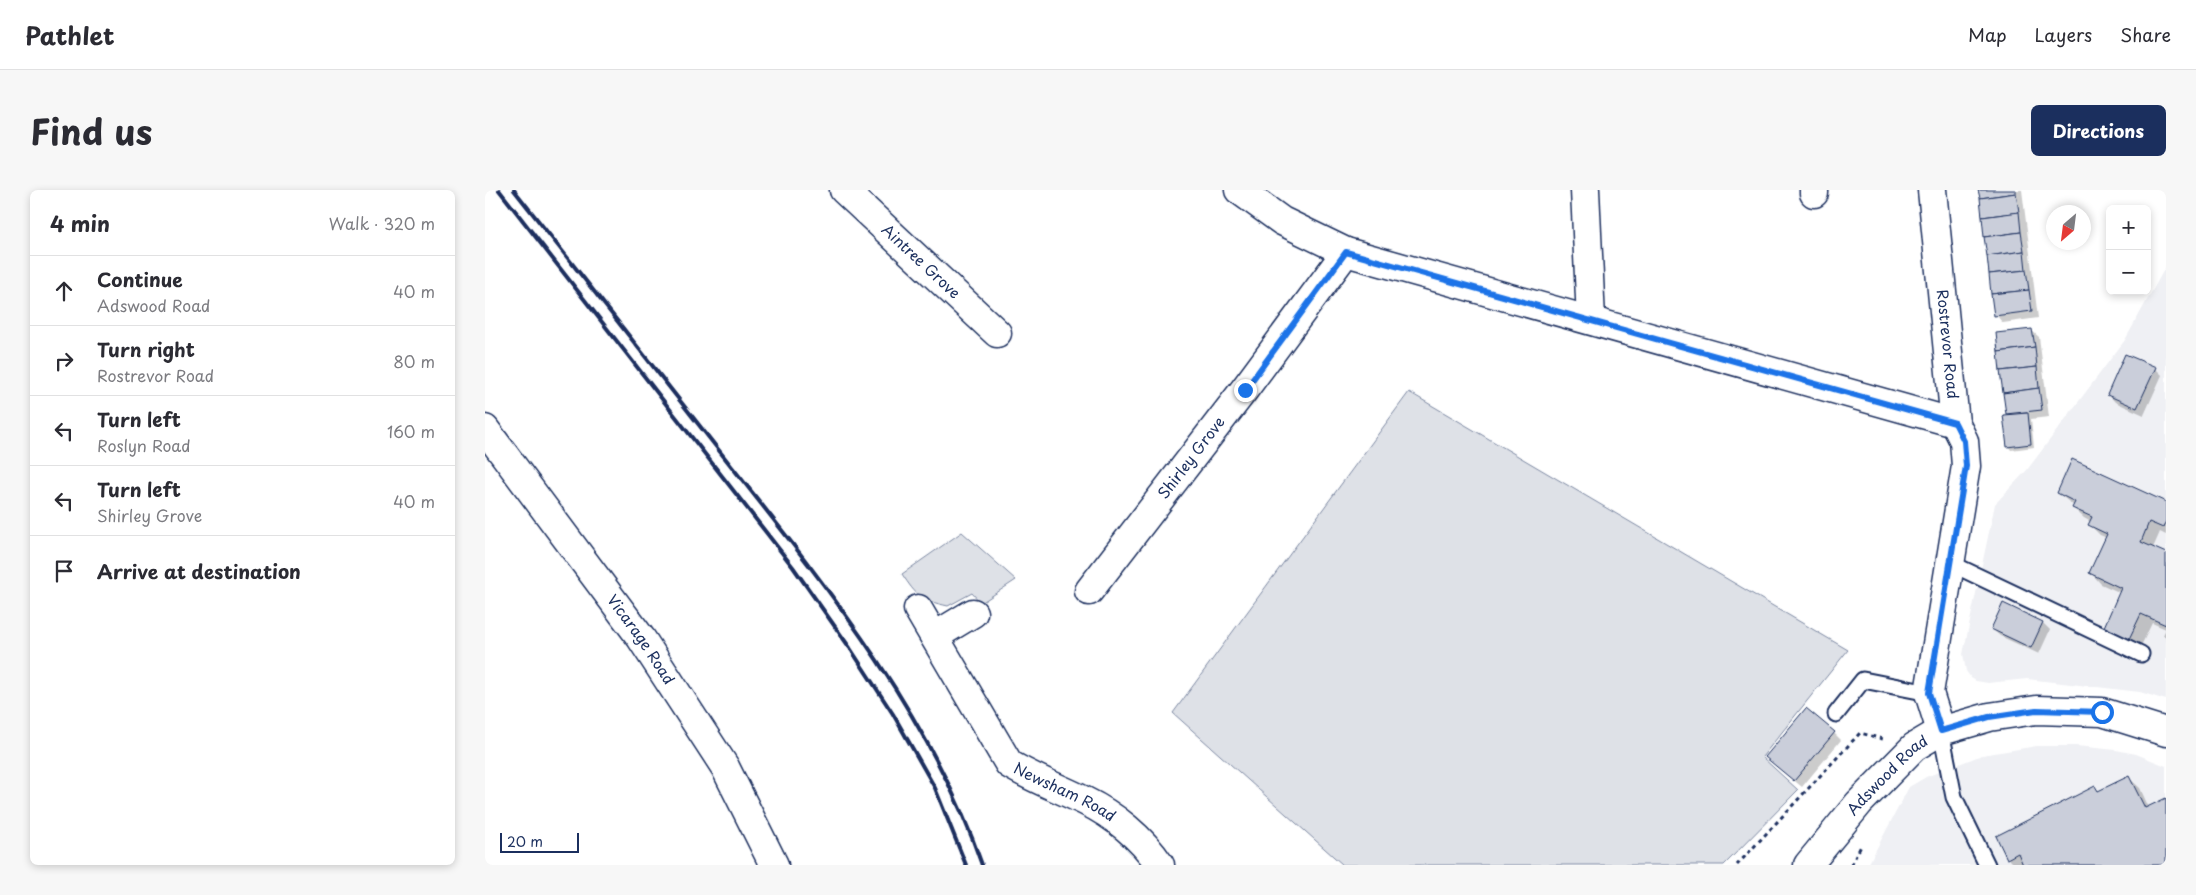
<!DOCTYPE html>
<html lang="en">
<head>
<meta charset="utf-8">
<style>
	body { margin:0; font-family:"Playpen Sans",sans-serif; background:#f7f7f7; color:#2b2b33 }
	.controls { position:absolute; right:15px; top:15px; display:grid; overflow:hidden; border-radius:8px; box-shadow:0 2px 8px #0003 }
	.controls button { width:45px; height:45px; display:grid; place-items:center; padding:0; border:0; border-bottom:1px solid #e1e1e2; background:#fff; color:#2b2b33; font:25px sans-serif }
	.compass { position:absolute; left:1561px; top:15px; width:45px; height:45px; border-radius:50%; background:#fff; box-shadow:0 2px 8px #0003; rotate:208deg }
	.scale { position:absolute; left:15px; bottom:12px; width:79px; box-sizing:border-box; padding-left:5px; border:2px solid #1b2f5e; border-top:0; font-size:14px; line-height:18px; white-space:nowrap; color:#1b2f5e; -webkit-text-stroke:4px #fff; paint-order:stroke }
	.stop { position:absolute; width:15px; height:15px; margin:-11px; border:4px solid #1a73e8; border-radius:50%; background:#fff }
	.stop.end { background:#1a73e8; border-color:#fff; box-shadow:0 1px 5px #0008 }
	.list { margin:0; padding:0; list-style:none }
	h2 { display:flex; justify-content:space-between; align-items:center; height:65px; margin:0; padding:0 20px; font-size:21px }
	h2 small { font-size:16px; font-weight:400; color:#7c7c81 }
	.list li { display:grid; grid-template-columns:32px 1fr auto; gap:15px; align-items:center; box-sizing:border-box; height:70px; padding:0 20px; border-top:1px solid #e1e1e2 }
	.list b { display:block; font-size:19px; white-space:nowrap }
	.list p { margin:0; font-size:16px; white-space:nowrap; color:#7c7c81 }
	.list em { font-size:16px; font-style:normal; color:#7c7c81 }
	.icon { flex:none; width:28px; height:28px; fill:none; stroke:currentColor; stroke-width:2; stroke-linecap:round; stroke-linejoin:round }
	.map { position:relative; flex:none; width:1681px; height:675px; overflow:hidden; border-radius:8px }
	header { display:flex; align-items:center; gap:30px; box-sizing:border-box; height:70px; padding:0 25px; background:#fff; border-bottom:1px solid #e1e1e2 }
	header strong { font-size:24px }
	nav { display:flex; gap:28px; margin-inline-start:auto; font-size:18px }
	.intro { display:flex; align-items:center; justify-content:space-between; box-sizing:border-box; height:120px; padding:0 30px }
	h1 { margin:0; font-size:35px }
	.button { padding:12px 22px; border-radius:8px; background:#1b2f5e; color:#fff; font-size:18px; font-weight:700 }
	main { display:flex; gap:30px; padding:0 30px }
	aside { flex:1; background:#fff; border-radius:8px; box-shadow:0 2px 8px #0003 }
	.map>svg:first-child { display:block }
	.built { fill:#eff0f4 }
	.green { fill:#dee1e7; stroke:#7c88a2 }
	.shadow { fill:#0003 }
	.building { fill:#caceda; stroke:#1b2f5e }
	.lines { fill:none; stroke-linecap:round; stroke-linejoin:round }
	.service-casing { stroke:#1b2f5e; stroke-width:19 }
	.minor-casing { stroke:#1b2f5e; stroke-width:31 }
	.path { stroke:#1b2f5e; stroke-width:3; stroke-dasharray:4 4; stroke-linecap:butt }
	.service { stroke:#fff; stroke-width:15 }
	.minor { stroke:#fff; stroke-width:28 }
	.rail { stroke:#1b2f5e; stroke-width:4 }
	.route { stroke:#1a73e8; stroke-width:6 }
	.labels { text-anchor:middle; stroke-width:4; stroke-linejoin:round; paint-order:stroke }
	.street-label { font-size:15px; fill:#1b2f5e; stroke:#fff }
</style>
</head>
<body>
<header>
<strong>Pathlet</strong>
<nav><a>Map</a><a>Layers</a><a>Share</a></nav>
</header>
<div class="intro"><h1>Find us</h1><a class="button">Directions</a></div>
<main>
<aside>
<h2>4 min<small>Walk · 320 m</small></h2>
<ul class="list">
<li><svg class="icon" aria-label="ahead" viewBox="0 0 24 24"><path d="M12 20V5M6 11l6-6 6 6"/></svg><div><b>Continue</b><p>Adswood Road</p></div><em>40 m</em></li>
<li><svg class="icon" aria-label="right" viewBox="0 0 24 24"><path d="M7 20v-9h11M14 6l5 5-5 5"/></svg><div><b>Turn right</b><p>Rostrevor Road</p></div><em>80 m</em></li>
<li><svg class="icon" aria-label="left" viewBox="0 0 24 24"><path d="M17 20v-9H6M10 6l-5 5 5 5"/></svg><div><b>Turn left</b><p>Roslyn Road</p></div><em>160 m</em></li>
<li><svg class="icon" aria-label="left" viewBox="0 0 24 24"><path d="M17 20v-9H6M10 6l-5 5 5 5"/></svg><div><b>Turn left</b><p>Shirley Grove</p></div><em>40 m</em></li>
<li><svg class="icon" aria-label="arrive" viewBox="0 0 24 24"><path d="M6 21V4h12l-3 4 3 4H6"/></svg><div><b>Arrive at destination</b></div></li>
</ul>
</aside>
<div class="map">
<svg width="1681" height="675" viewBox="0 0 1681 675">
	<rect width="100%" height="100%" fill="#fff"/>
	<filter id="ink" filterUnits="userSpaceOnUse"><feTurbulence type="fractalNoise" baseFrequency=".02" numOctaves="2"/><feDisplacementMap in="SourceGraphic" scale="10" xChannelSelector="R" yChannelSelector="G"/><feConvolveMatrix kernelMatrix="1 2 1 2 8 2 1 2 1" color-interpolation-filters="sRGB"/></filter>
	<g filter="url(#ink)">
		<!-- built -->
		<g class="built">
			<polygon points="1681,76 1681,510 1655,502 1542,489 1503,493 1491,491 1486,488 1481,481 1478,464 1510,314 1542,280 1640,150"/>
			<polygon points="1552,556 1591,556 1631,560 1651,564 1681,576 1681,675 1383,675 1424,597 1441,587 1497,565"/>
		</g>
		<!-- green -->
		<g class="green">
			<polygon points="924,202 1363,460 1277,567 1313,600 1239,675 858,675 688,523"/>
			<path d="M477,342L531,390L496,413L487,403L463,416C436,410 432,407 417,384Z"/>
		</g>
		<!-- shadow -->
		<g class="shadow">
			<polygon points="1495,0 1537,0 1553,128 1518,133 1511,125"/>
			<polygon points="1546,140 1554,147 1564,227 1546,229 1549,257 1526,260 1523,256 1524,226 1522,224"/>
			<polygon points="1670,178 1677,185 1659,225 1630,212 1623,204"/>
			<polygon points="1573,303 1681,314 1681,345 1675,342 1668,358 1681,365 1681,448 1678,445 1681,439 1667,433 1655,458 1631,447 1620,437 1636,403 1616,394 1606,383 1622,348 1615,345 1605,335 1606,332 1599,328 1588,318 1589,316"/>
			<polygon points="1519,415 1558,433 1565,440 1554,464 1515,446 1507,439"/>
			<polygon points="1349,543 1356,550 1317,597 1289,574"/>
			<polygon points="1644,588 1655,598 1664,618 1681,609 1681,675 1530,675 1523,668 1610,598 1615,602"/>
		</g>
		<!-- building -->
		<g class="building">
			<polygon points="1493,0 1531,0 1531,3 1495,8"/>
			<polygon points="1531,3 1534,22 1497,27 1495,8"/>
			<polygon points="1534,22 1536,42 1499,47 1497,27"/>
			<polygon points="1536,42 1539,61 1502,66 1499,47"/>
			<polygon points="1539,61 1541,80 1504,84 1502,66"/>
			<polygon points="1541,80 1544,100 1506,104 1504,84"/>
			<polygon points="1544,100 1547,121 1509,126 1506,104"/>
			<polygon points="1547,139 1550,157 1513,162 1511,143"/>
			<polygon points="1550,157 1552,177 1515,181 1513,162"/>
			<polygon points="1640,164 1671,177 1652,218 1622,205"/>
			<polygon points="1552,177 1554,198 1518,203 1515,181"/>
			<polygon points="1554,198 1557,220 1521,224 1518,203"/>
			<polygon points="1543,223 1546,254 1522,257 1518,225"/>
			<polygon points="1587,269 1681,312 1681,331 1678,338 1664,332 1656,352 1681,363 1681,435 1656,424 1644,449 1619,437 1636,398 1604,383 1622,344 1603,335 1607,327 1587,318 1590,312 1572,303"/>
			<polygon points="1518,413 1558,432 1546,458 1506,439"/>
			<polygon points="1321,518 1350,542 1309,591 1280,567"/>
			<polygon points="1644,586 1660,618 1681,608 1681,675 1538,675 1533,663 1522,669 1511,646 1610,596 1613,601"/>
		</g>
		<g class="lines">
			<defs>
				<g id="service">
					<polyline points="1465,373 1656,464"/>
					<polyline points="1351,524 1378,490 1444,503"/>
					<polyline points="1456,541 1469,607 1502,675"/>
				</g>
				<g id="minor">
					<path id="s1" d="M359,0L512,143"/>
					<polyline points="754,0 797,31 861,62 1470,233"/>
					<polyline points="1100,0 1106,130"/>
					<polyline points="1329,0 1329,3"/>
					<path id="s2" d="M1447,0L1470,233L1479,251L1481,276L1444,503L1456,541"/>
					<path id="s3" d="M0,239L156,448L240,577L289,675"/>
					<path id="s4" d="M604,401L759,200L861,62"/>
					<path id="s5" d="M433,419L524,574C549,589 574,598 600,611C629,625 657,648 675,675"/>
					<polyline points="450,446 488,423"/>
					<path id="s6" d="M1323,675L1374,613L1429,557L1456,541L1504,527L1551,520L1617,522L1681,542"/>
				</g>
			</defs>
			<!-- service casing -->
			<use href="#service" class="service-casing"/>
			<!-- minor casing -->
			<use href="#minor" class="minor-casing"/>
			<!-- path -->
			<g class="path">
				<polyline points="1252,675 1375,543 1398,549"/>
				<polyline points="1366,675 1376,656"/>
			</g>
			<!-- service -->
			<use href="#service" class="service"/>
			<!-- minor -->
			<use href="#minor" class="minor"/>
			<!-- rail -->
			<g class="rail">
				<polyline points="14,0 308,377 365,458 408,524 450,598 481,675"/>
				<path d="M29,0C102,92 174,184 247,277C343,398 446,526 497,675"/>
			</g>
		</g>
	</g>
	<g class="lines" filter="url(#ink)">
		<!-- route -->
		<polyline class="route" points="760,200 861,62 1470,233 1479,251 1481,276 1444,503 1456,541 1504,527 1551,520 1617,522"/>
	</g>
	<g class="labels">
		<!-- street labels -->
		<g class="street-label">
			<text dy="5" stroke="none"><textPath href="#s1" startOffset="105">Aintree Grove</textPath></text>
			<text dy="5" stroke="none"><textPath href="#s2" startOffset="155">Rostrevor Road</textPath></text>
			<text dy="5" stroke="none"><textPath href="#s4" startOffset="168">Shirley Grove</textPath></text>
			<text dy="5" stroke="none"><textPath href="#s3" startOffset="262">Vicarage Road</textPath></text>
			<text dy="5" stroke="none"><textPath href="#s6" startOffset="120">Adswood Road</textPath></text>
			<text dy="5" stroke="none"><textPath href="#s5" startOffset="242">Newsham Road</textPath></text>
		</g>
	</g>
</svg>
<div class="controls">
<button>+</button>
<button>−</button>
</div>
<svg class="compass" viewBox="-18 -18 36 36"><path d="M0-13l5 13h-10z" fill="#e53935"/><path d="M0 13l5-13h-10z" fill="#7c7c81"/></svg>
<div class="scale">20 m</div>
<div class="stop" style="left:1617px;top:522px"></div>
<div class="stop end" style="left:760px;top:200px"></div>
</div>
</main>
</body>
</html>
